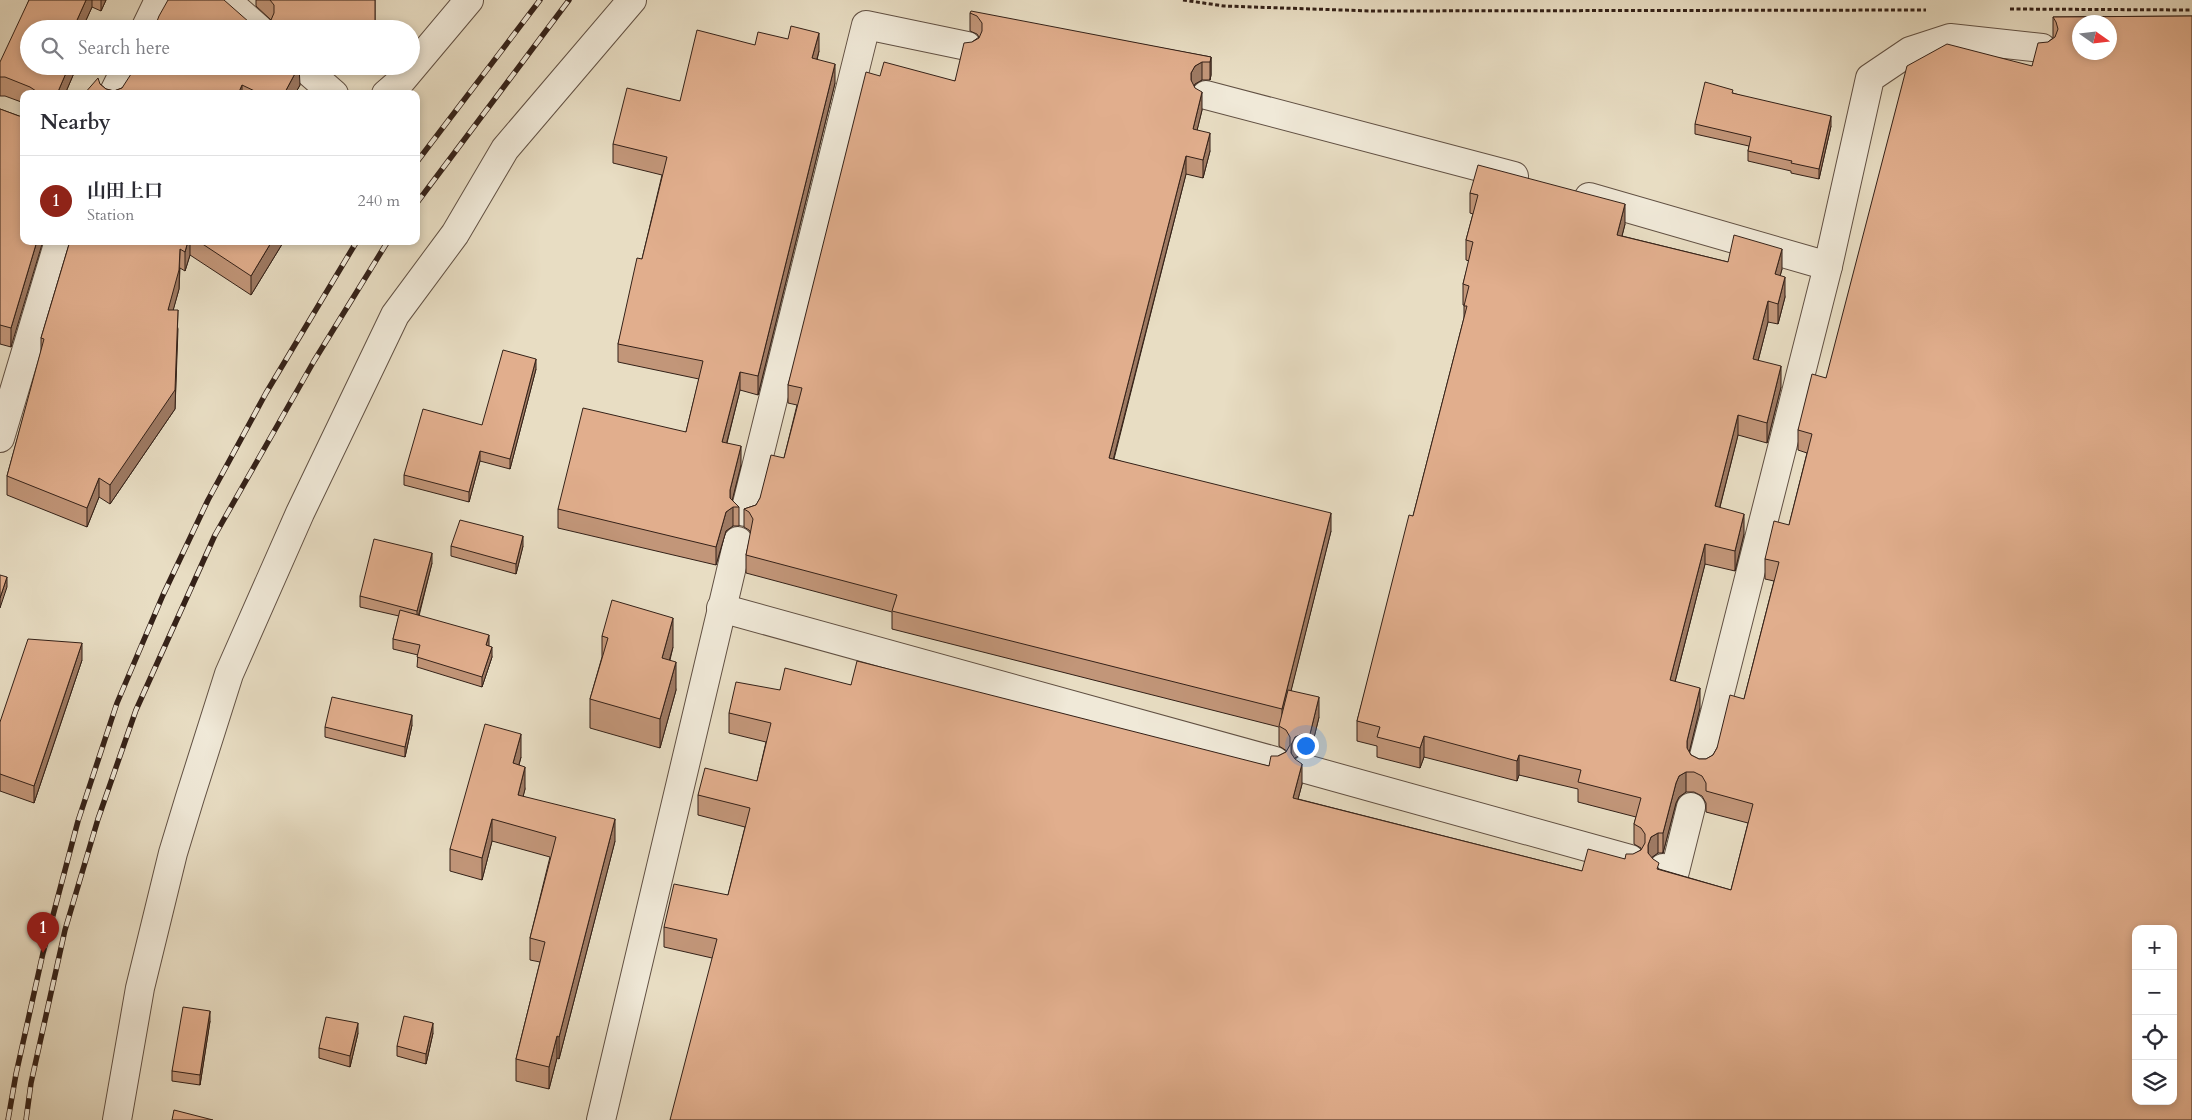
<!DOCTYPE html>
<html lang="en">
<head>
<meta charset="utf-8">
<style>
	body { margin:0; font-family:Cardo,"Noto Serif JP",serif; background:#f7f7f7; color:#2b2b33 }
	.controls { position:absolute; right:15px; bottom:15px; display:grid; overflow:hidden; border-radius:10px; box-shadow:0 2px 8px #0003 }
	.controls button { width:45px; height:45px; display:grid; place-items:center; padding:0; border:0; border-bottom:1px solid #e1e1e2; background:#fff; color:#2b2b33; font:25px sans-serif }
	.compass { position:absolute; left:2072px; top:15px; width:45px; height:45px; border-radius:50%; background:#fff; box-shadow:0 2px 8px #0003; rotate:104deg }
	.you { position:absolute; left:1305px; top:745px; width:18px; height:18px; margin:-12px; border:4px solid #fff; border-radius:50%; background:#1a73e8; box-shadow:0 0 0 8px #1a73e833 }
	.badge { display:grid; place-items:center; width:32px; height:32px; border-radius:50%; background:#8f2418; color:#fff; font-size:16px; font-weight:700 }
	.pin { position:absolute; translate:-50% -41px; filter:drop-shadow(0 1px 2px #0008) }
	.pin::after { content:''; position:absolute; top:26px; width:18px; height:15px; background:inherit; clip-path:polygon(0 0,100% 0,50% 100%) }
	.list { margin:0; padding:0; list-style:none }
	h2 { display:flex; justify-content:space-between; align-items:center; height:65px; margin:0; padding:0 20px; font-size:21px }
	h2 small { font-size:16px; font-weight:400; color:#7c7c81 }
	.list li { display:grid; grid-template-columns:32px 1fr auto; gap:15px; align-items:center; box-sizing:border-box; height:90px; padding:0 20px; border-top:1px solid #e1e1e2 }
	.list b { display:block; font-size:19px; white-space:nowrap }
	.list p { margin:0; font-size:16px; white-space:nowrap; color:#7c7c81 }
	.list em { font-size:16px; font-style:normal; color:#7c7c81 }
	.icon { flex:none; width:28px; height:28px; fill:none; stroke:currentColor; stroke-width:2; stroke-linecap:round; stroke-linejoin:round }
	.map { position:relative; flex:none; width:2192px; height:1120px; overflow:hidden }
	.search { position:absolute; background:#fff; box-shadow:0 2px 8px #0003; left:20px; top:20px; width:400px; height:55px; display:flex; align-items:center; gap:12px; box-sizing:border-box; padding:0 18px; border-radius:28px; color:#7c7c81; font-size:19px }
	.panel { position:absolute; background:#fff; box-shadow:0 2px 8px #0003; left:20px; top:90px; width:400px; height:155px; border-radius:10px }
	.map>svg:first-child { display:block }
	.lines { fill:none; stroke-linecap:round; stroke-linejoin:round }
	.minor-casing { stroke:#615043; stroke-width:30 }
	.path { stroke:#342118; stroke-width:3; stroke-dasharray:4 2.5; stroke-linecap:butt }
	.minor { stroke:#f0e9d8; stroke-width:28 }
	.rail-casing { stroke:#342118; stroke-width:5.5 }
	.rail { stroke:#f0e9d8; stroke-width:4; stroke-dasharray:11; stroke-linecap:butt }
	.wall { fill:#c29679; stroke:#342118; fill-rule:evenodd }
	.shaded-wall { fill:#9e7a63; stroke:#342118 }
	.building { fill:#e1ae8d; stroke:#342118; fill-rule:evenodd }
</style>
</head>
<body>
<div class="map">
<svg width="2192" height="1120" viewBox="0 0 2192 1120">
	<rect width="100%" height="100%" fill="#e8ddc3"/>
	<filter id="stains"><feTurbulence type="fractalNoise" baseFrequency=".004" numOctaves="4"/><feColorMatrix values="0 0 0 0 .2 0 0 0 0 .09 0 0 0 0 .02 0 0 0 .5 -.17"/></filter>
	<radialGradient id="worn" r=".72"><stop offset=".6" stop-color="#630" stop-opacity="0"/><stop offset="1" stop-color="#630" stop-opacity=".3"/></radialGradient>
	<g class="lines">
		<defs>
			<g id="minor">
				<polyline points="226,0 259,29"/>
				<polyline points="145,29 159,0"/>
				<polyline points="302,66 334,94"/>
				<polyline points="113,94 127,66"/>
				<polyline points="386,94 401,81 469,0"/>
				<polyline points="1206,95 1514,176"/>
				<polyline points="1589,197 1828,266 1870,78 1910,51 1950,38 2042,48"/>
				<polyline points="0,438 59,241"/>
				<polyline points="745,512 866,25 967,46"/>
				<polyline points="721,608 1275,761"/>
				<polyline points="1702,764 1828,266"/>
				<polyline points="1306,769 1630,859"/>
				<polyline points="1663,868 1675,871 1691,807"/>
				<polyline points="117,1120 140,988 173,853 190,797 229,674 300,513 395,315 455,234 505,149 632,0"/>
				<polyline points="601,1120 738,541"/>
			</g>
		</defs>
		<!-- minor casing -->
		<use href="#minor" class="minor-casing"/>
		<!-- path -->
		<g class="path">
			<polyline points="1183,0 1224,6 1371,11 1926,10"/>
			<polyline points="2010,9 2192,10"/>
		</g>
		<!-- minor -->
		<use href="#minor" class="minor"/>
		<defs>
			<g id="rail">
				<polyline points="416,163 540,0"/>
				<polyline points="416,204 569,0"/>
				<polyline points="8,1120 16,1074 43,953 78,821 117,703 163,595 208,500 266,393 357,241"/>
				<polyline points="26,1120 31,1083 65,930 98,819 136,710 215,535 314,361 388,241"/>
			</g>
		</defs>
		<!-- rail casing -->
		<use href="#rail" class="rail-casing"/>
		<!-- rail -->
		<use href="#rail" class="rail"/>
	</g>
	<!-- wall -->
	<g class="wall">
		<polygon points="29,0 106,0 101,11 92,7 82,29 29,29 77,66 65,94 24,94 24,103 5,96 0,96 0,77"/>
		<polygon points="256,0 375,0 375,23 154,29 249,22 255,25 264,25 271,20 256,6"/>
		<path d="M970,13L1211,57V75L1210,80H1202L1195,84L1194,86L1202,110L1197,130L1210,151L1203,178L1186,174L1114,459L1331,531L1291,690L1319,717L1310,754H1302L1295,758L1294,759L1302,784L1298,799L1582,871L1625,859L1641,850V848L1634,844V824L1636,817L1578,802V789L1519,775L1517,781L1424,757L1420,768L1377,757V746L1357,741V721L1413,516L1464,318V305H1463V284L1469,261L1466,260V240L1473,214L1470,213V193L1625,224L1622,236L1728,262L1782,269L1780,276L1785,297L1778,324L1768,322L1758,361L1781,387L1767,443L1738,435L1720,507L1744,534L1735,571L1705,564L1675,682L1700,708L1689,752L1691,755L1699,759H1706L1713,755L1744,699L1774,581L1765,579V559L1789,525L1807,453L1798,450V430L1826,378L2048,42L2053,38V17L2192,16V1120L712,958L664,947V927L728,895L745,827L698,815V795L757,781L766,742L729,733V713L780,690L851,685L1269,766L1278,756L1286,752L1287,751L1279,746V727L892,629V612L746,573V555L751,533L749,530L744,527V509L756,505L784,458L797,405L788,403V385L880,76L955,81L972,42L979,37L977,34L970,31ZM1686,792H1694L1702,796L1706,803V812L1748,823L1731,890L1659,869L1651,858L1658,853H1663L1676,803L1679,797Z"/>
		<polygon points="755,45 819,51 817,60 835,83 758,395 740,390 727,443 741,465 732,500 739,507 739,526 733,526 726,531 716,565 558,528 558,509 686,432 699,379 618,362 618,344 642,259 662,175 613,163 613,144 680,101"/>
		<polygon points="326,66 393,66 389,71 335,74"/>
		<polygon points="137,73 300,85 295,94 84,94 100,84 106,89 114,91 122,88"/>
		<polygon points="1733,93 1831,126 1819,179 1791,173 1791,171 1748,161 1748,151 1749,146 1695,134 1695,124"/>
		<polygon points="0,109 19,116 11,347 0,344"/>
		<polygon points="70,241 284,241 251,295 190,255 185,271 180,268 179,289 173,310 178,329 175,409 110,504 99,497 87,527 7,495 7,476 41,353 41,338"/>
		<polygon points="536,369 510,469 480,461 469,502 404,485 404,475 482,425"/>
		<polygon points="451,546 523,546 516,574 451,556"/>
		<polygon points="432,563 419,616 489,646 492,657 482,687 417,667 418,655 393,649 393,639 399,616 360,607 360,596"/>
		<polygon points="602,636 673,647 670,660 676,690 660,748 590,728 590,699 602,657"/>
		<polygon points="82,660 34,803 0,791 0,722"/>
		<polygon points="412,725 405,757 325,737 325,727"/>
		<polygon points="521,757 519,765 525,789 523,796 615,841 559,1059 557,1058 549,1089 516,1081 516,1059 540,962 530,960 530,938 550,857 492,841 482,880 450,871 450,849"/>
		<polygon points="210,1021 200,1085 172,1081 172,1071"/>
		<polygon points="358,1033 350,1067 319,1058 319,1048"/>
		<polygon points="433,1033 426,1064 397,1056 397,1046"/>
	</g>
	<!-- shaded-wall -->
	<g class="shaded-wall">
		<polygon points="86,0 92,0 92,7 82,29 73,29"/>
		<polygon points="101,0 106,0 101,11"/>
		<polygon points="819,33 819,51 812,77 812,58"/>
		<polygon points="1211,57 1211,75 1210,80 1210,62"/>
		<polygon points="1202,62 1202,80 1195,84 1191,92 1191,73 1195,66"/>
		<polygon points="835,64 835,83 758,395 758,376"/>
		<polygon points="69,66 77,66 65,94 57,94"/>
		<polygon points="299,66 300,85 295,94 284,94"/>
		<polygon points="389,66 393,66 389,71"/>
		<polygon points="242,85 242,94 238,94"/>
		<polygon points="1202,92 1202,110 1193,147 1193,129"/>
		<polygon points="1831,116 1831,126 1819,179 1819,169"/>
		<polygon points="1210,133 1210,151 1203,178 1203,160"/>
		<polygon points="1186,156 1186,174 1109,476 1109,458"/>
		<polygon points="1625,204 1625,224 1617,255 1617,235"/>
		<polygon points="37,241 43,241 11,347 11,328"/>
		<polygon points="188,241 190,241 190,255 185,271 185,252"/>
		<polygon points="272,241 284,241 251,295 251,276"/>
		<polygon points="180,249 179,289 168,329 168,310"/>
		<polygon points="1782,249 1782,269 1775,294 1775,274"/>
		<polygon points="1785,277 1785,297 1778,324 1778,304"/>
		<polygon points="1768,301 1768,322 1753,380 1753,359"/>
		<polygon points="178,310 175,409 110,504 110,485"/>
		<polygon points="536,359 536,369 510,469 510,459"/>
		<polygon points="1781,366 1781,387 1767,443 1767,423"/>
		<polygon points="740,372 740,390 722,461 722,442"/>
		<polygon points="1738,415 1738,435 1715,526 1715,506"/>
		<polygon points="741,446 741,465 730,509 730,490"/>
		<polygon points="480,451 480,461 469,502 469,492"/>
		<polygon points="99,478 99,497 87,527 87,508"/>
		<polygon points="733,507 733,526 726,531 716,565 716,547 726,512"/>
		<polygon points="1331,513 1331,531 1282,727 1282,709"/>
		<polygon points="1744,514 1744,534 1735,571 1735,551"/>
		<polygon points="523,536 523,546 516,574 516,564"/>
		<polygon points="1705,544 1705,564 1670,701 1670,680"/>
		<polygon points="432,553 432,563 417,621 417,611"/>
		<polygon points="7,577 7,587 0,608 0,598"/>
		<polygon points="673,618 673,647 662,686 662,658"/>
		<polygon points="489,635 489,646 486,645"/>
		<polygon points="82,643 82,660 34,803 34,786"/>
		<polygon points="492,647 492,657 482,687 482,677"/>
		<polygon points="676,662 676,690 660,748 660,719"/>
		<polygon points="1700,688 1700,708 1687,761 1687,741"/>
		<polygon points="1319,697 1319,717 1310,754 1310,734"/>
		<polygon points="412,715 412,725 405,757 405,747"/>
		<polygon points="521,734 521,757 513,785 513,763"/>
		<polygon points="1302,734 1302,754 1295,758 1291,765 1291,745 1295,737"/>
		<polygon points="1424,736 1424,757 1420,768 1420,748"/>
		<polygon points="1519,755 1519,775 1517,781 1517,761"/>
		<polygon points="1302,764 1302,784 1293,818 1293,798"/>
		<polygon points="525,767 525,789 518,817 518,795"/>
		<polygon points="1686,772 1686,792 1679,797 1676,803 1663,853 1663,833 1676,783 1679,776"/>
		<polygon points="492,819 492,841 482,880 482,858"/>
		<polygon points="615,819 615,841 559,1059 559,1037"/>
		<polygon points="1658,833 1658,853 1651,858 1648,865 1648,845 1651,837"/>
		<polygon points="210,1011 210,1021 200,1085 200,1075"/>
		<polygon points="358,1023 358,1033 350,1067 350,1056"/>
		<polygon points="433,1023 433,1033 426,1064 426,1054"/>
		<polygon points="557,1036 557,1058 549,1089 549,1067"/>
	</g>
	<!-- building -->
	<g class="building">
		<polygon points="29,0 86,0 73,29 29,29 29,66 69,66 57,94 37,94 36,91 30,87 5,77 0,77 0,62"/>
		<polygon points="168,0 224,0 249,22 255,25 264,25 271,20 274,13 274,5 270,0 375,0 375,23 393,22 393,29 154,29 159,16"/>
		<polygon points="971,11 1211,57 1210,62 1202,62 1195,66 1191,73 1191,80 1195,88 1202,92 1193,129 1210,133 1203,160 1186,156 1109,458 1331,513 1282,709 892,611 897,595 746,555 753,519 749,512 744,509 756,505 760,498 771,455 784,458 802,388 788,385 866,72 880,76 884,62 955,81 964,43 972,42 979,38 982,31 982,23 977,16 970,13"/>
		<path d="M2192,16V1120H670L717,939L664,927L674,884L728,895L750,808L698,795L705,768L757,781L771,723L729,713L736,682L780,690L785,668L851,685L857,661L1269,766L1271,756H1278L1286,752L1290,745V737L1286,730L1279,726L1288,690L1319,697L1310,734H1302L1295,737L1291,745V753L1295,759L1302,764L1293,798L1582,871L1588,849L1625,859L1626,854H1633L1641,850L1645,843V834L1641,828L1634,824L1641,798L1578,782L1581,770L1519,755L1517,761L1424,736L1420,748L1377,737L1380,727L1357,721L1409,515L1413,516L1467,306H1464L1469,286L1463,284L1473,242L1466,240L1478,195L1470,193L1478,165L1625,204L1617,235L1728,262L1734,235L1782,249L1775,274L1785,277L1778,304L1768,301L1753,359L1781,366L1767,423L1738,415L1715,506L1744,514L1735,551L1705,544L1670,680L1700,688L1687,741V748L1691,755L1699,759H1706L1713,755L1717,748L1730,695L1744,699L1779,562L1765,559L1774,521L1789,525L1812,434L1798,430L1812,374L1826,378L1907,66L1947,44L2032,66L2038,43L2048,42L2055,37L2058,29L2056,22L2053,17ZM2080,22H2110V52H2080ZM1686,772H1694L1702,776L1706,783V791L1753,804L1731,890L1657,869L1659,863L1653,859L1648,853V845L1651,837L1658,833H1663L1676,783L1679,776ZM2136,929H2173V1101H2136Z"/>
		<polygon points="791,26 819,33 812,58 835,64 758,376 740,372 722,442 741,446 730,490 730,498 739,507 733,507 726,512 716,547 558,509 583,408 686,432 703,361 618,344 637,258 642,259 667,157 613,144 627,88 680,101 697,30 755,45 758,32 788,39"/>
		<polygon points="139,66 299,66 284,94 261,94 242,85 238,94 84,94 98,78 100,84 106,89 114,91 122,88 133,71 137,73"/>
		<polygon points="1705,82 1733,90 1732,93 1831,116 1819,169 1791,163 1792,161 1748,151 1751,137 1695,124"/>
		<polygon points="0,109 19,116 24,116 24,241 37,241 11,328 0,325"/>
		<polygon points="70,241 188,241 185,252 180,249 179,270 168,310 178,310 175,390 110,485 99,478 87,508 7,476 44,339 41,338"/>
		<polygon points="198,241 272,241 251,276"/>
		<polygon points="503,350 536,359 510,459 480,451 469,492 404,475 423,409 482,425"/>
		<polygon points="460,520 523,536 516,564 451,546"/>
		<polygon points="374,539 432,553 417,611 360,596"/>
		<polygon points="0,575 7,577 0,598"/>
		<polygon points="612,600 673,618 662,658 676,662 660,719 590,699 608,638 602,636"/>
		<polygon points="400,610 489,635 486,645 492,647 482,677 417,657 420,645 393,639"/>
		<polygon points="28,639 82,643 34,786 0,774 0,722"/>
		<polygon points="332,697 412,715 405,747 325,727"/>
		<polygon points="485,724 521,734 513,763 525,767 518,795 615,819 559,1037 557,1036 549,1067 516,1059 545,942 530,938 556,837 492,819 482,858 450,849"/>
		<polygon points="183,1007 210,1011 200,1075 172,1071"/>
		<polygon points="404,1016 433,1023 426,1054 397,1046"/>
		<polygon points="326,1017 358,1023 350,1056 319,1048"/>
		<polygon points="174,1110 213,1120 172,1120"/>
	</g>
	<rect width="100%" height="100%" filter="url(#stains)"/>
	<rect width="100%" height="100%" fill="url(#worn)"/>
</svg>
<div class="controls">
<button>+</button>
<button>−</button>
<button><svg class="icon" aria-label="locate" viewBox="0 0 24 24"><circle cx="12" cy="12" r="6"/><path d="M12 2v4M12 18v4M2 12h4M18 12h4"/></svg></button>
<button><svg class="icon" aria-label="layers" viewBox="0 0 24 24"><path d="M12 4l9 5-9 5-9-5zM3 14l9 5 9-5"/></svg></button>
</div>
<svg class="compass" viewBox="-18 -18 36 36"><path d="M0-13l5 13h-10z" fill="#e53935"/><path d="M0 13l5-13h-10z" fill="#7c7c81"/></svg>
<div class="you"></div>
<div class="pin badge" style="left:43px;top:953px">1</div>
<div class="search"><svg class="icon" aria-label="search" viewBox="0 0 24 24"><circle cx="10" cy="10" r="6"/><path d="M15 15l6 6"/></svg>Search here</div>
<section class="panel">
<h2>Nearby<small></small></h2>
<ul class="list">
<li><span class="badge">1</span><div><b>山田上口</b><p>Station</p></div><em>240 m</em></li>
</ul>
</section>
</div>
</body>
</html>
